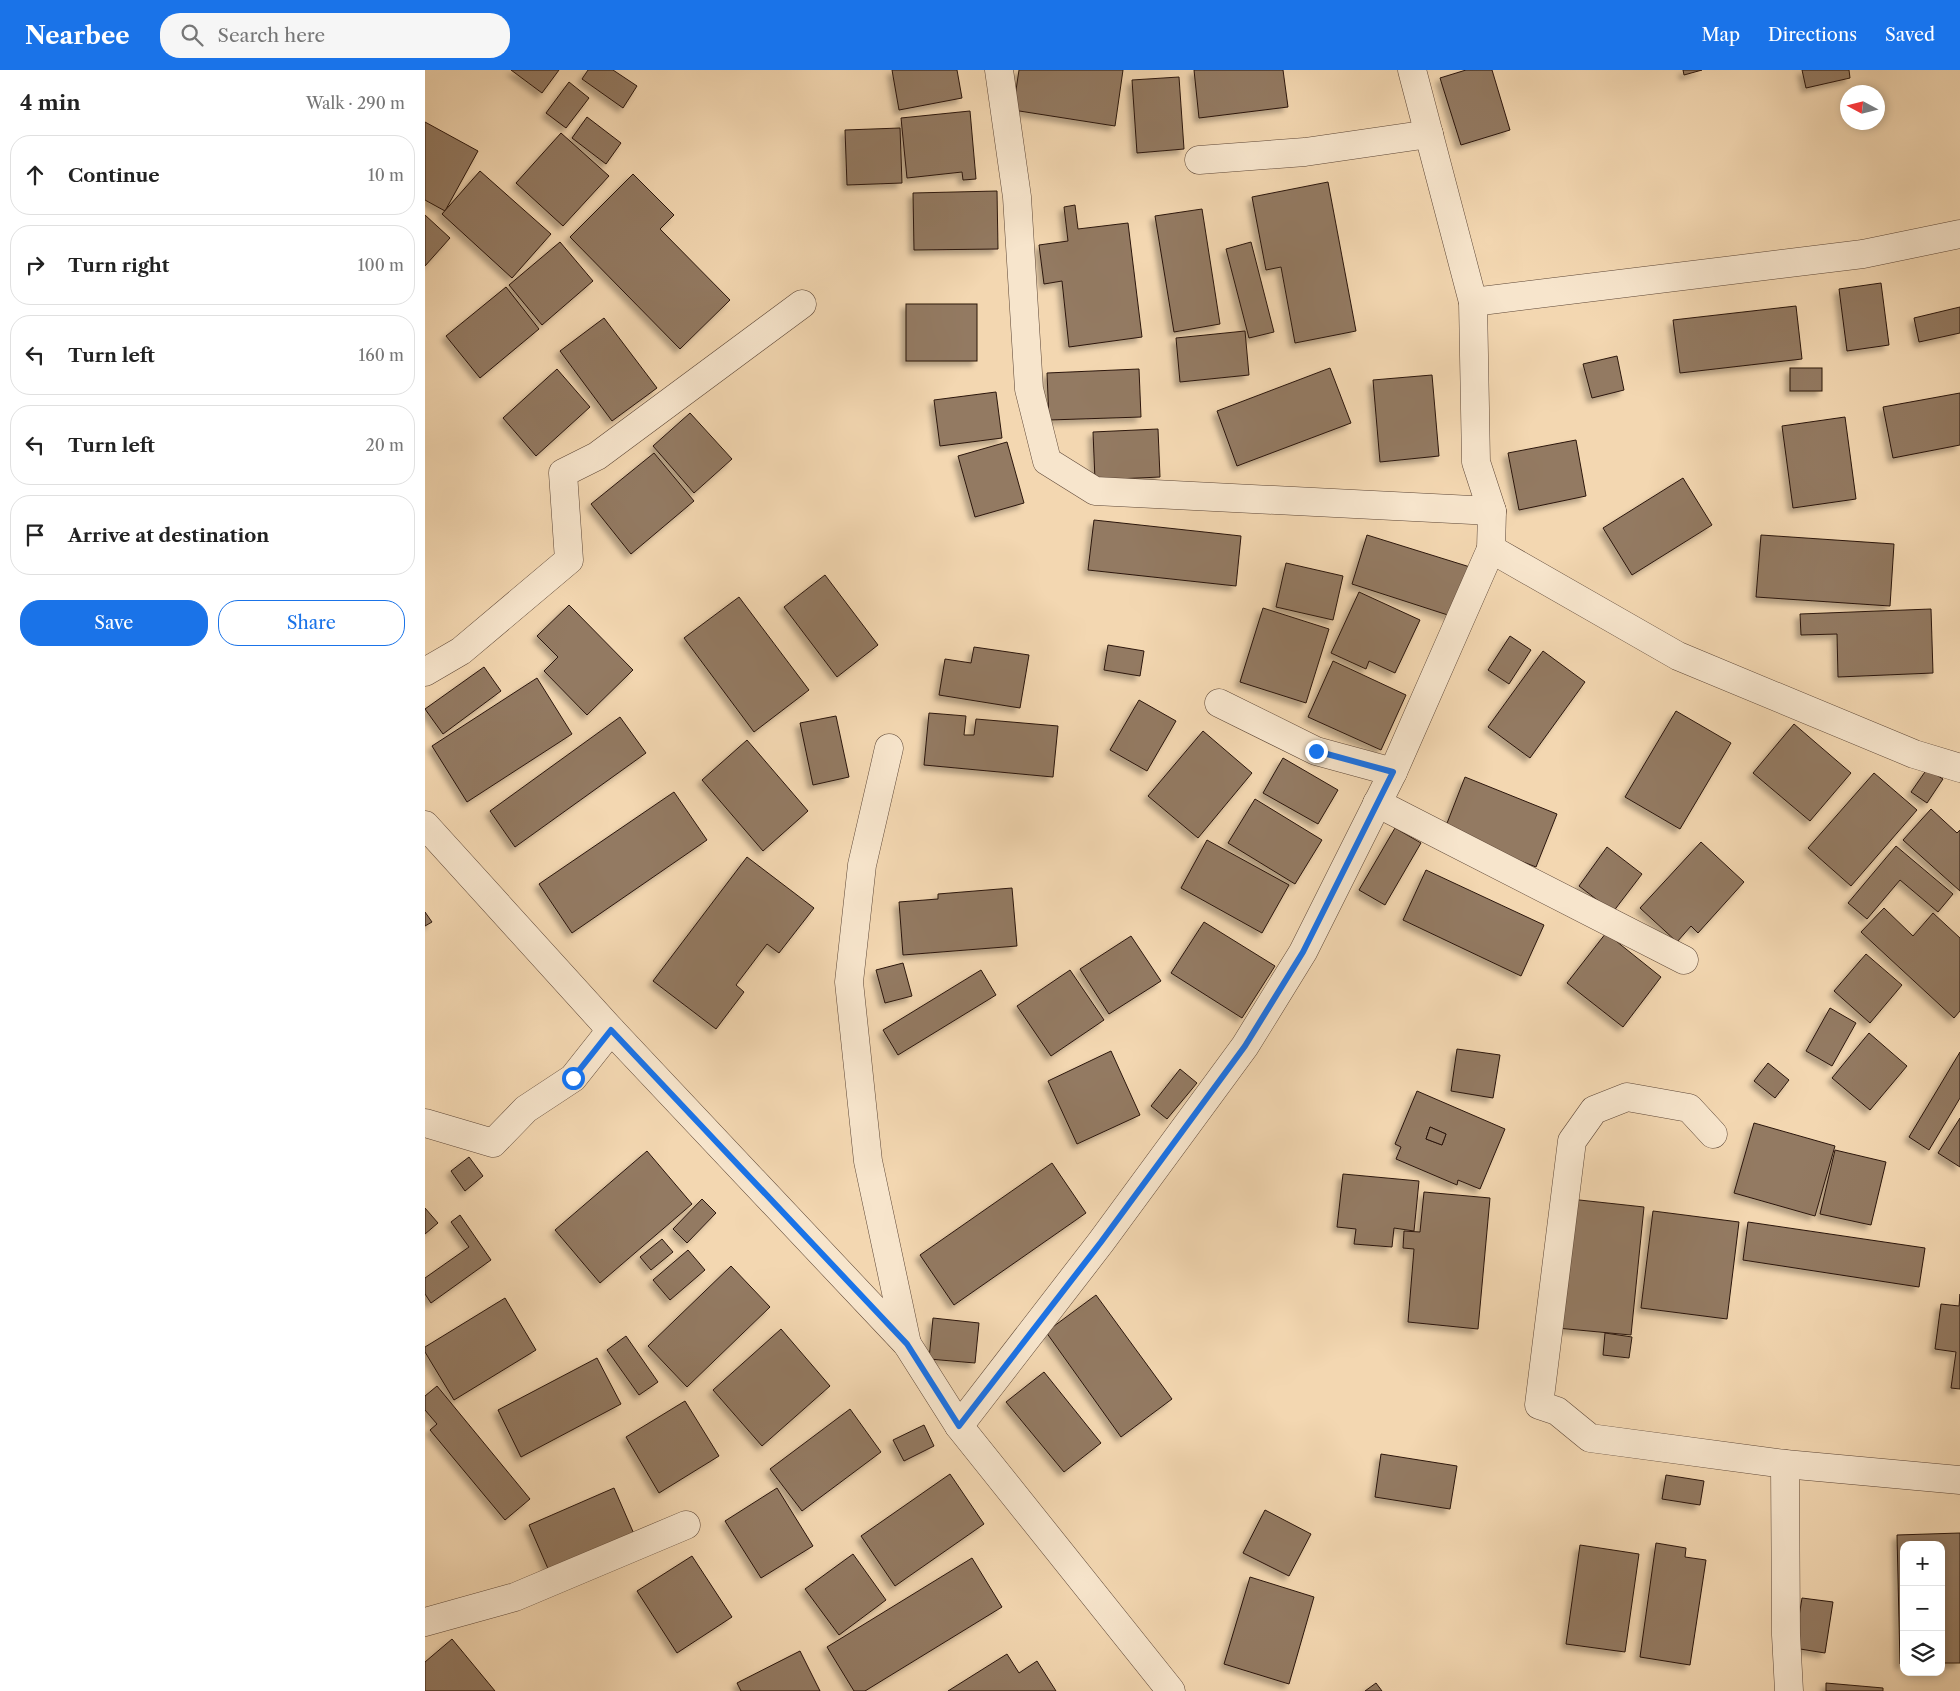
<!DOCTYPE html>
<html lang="en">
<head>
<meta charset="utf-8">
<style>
	body { margin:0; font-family:"Libre Caslon Text",serif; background:#f6f6f6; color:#222 }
	.controls { position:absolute; right:15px; bottom:15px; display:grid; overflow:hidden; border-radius:10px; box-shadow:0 2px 8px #0003 }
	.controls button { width:45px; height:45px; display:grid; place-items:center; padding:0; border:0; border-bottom:1px solid #e0e0e0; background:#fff; color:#222; font:25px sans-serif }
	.compass { position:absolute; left:1415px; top:15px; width:45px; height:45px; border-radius:50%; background:#fff; box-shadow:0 2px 8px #0003; rotate:277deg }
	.stop { position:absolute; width:15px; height:15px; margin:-11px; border:4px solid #1a73e8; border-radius:50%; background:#fff }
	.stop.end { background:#1a73e8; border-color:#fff; box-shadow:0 1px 5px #0008 }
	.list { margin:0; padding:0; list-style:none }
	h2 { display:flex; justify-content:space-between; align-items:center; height:65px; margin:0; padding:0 20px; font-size:21px }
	h2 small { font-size:16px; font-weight:400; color:#767676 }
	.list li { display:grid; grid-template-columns:32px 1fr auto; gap:15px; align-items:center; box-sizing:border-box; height:80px; margin:0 10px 10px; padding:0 10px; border:1px solid #e0e0e0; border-radius:20px }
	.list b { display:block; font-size:19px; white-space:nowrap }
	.list em { font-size:16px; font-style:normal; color:#767676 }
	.actions { display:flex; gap:10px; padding:15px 20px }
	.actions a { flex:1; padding:11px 0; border:1px solid #1a73e8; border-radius:20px; text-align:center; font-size:18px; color:#1a73e8 }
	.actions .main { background:#1a73e8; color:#fff }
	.icon { flex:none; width:28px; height:28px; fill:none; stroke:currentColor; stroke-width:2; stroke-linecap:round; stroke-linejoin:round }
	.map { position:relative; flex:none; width:1535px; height:1621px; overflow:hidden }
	header { display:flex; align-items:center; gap:30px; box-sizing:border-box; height:70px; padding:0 25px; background:#1a73e8; color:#fff }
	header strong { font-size:24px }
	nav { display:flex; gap:28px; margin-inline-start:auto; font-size:18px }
	.search { width:350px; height:45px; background:#f6f6f6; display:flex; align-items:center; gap:12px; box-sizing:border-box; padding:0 18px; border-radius:20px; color:#767676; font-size:19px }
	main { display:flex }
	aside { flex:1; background:#fff }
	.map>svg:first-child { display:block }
	.building { fill:#937a62; stroke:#2b160d; fill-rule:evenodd; filter:url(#shadow) }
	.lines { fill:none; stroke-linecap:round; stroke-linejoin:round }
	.minor-casing { stroke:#5d4636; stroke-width:29 }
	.minor { stroke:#f7e5cc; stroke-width:28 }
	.route { stroke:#1a73e8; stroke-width:6 }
</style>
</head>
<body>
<header>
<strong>Nearbee</strong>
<div class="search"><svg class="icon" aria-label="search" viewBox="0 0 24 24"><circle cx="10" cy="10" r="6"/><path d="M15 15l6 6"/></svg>Search here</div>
<nav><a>Map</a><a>Directions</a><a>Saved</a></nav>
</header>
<main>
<aside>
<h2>4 min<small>Walk · 290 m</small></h2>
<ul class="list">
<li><svg class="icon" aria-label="ahead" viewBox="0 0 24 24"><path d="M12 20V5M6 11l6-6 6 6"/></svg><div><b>Continue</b></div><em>10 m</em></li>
<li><svg class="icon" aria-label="right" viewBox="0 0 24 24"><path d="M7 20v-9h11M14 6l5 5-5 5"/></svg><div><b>Turn right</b></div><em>100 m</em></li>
<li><svg class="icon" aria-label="left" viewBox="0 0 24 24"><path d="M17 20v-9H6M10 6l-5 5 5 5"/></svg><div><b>Turn left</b></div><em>160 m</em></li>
<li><svg class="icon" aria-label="left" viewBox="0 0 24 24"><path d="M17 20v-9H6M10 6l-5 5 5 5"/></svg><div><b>Turn left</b></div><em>20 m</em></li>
<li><svg class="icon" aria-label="arrive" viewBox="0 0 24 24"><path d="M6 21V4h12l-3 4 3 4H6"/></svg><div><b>Arrive at destination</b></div></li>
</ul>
<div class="actions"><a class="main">Save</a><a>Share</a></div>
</aside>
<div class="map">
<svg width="1535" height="1621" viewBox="0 0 1535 1621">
	<defs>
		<filter id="shadow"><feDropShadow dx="-4.5" dy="4.5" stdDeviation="2.5" flood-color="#0004"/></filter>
	</defs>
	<rect width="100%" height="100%" fill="#f3d7b1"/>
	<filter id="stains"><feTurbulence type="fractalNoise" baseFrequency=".004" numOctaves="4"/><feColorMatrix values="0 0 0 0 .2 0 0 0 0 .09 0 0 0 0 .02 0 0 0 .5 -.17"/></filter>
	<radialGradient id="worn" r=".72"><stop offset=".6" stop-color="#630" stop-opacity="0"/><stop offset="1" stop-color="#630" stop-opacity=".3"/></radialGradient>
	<!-- building -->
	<g class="building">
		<polygon points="86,0 134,0 117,23"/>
		<polygon points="163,0 188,0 212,16 198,38 157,9"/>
		<polygon points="467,0 532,0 537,28 474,40"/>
		<polygon points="594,0 698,0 690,56 588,40"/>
		<polygon points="769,0 858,0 863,37 774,48"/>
		<polygon points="1041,0 1067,0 1085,60 1036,75 1015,8"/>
		<polygon points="1258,0 1277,0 1259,5"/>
		<polygon points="1377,0 1424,0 1425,8 1381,18"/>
		<polygon points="754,7 759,79 712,83 707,10"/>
		<polygon points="144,12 164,28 141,58 121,43"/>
		<polygon points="545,41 551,109 538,110 537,102 482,108 476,48"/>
		<polygon points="162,47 196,73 181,94 147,68"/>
		<polygon points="0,52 53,81 20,141 0,130"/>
		<polygon points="475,58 477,113 422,115 420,60"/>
		<polygon points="136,63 184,106 138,156 91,113"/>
		<polygon points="55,101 126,164 87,208 17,144"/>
		<polygon points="208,104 249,145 235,159 305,230 255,279 145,167"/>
		<polygon points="903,112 931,261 870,273 856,197 841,200 827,127"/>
		<polygon points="572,121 573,179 489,180 488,123"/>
		<polygon points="650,135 653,159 703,153 717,267 644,277 637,211 619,214 614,175 643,171 639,137"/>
		<polygon points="777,139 795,254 749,262 730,146"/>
		<polygon points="0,145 25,168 0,196"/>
		<polygon points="135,172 168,211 117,255 84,215"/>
		<polygon points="826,172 849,262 824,268 801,179"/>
		<polygon points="1456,213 1464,275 1422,281 1414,219"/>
		<polygon points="81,217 114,259 55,308 21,266"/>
		<rect x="481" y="234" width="71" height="57"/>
		<polygon points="1371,236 1377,289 1255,303 1248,250"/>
		<polygon points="1535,237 1535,263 1494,272 1489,248"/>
		<polygon points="179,248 232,318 187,351 135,281"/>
		<polygon points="820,261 824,305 755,312 751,268"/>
		<polygon points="1192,286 1199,320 1167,328 1158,294"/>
		<polygon points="905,298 926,353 812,396 792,341"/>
		<rect x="1365" y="298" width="32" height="23"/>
		<polygon points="132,299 165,337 111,386 78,348"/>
		<polygon points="714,299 716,347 624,350 622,303"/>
		<polygon points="1007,305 1014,386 955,392 948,310"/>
		<polygon points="571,322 577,368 515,376 509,330"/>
		<polygon points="1535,323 1535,375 1468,388 1458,337"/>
		<polygon points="265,343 307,389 269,423 228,376"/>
		<polygon points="1420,347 1431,429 1368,438 1357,356"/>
		<polygon points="733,359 735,407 670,410 668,362"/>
		<polygon points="1151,370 1161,426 1094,440 1083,383"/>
		<polygon points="582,372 599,433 550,447 533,386"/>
		<polygon points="229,383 269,431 206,484 166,434"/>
		<polygon points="1258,408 1287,455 1207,505 1178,458"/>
		<polygon points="669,450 816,466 811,516 663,500"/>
		<polygon points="942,465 1045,497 1029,547 927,514"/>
		<polygon points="1336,465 1469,474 1465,536 1331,527"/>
		<polygon points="861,493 918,506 908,550 851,537"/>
		<polygon points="400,505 453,575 412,607 359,537"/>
		<polygon points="934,522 995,550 970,603 944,591 941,599 906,583"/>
		<polygon points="314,527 384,620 329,662 259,568"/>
		<polygon points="144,535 208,600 162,645 119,601 133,587 112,566"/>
		<polygon points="838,538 904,559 881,633 815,612"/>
		<polygon points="1506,539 1508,603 1413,607 1412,564 1376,565 1375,544"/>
		<polygon points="1085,566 1106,580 1084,614 1063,600"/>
		<polygon points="683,575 719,581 715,606 679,600"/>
		<polygon points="549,577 604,585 595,638 514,625 520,589 546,593"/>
		<polygon points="1118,581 1160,612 1105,688 1063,657"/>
		<polygon points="908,591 981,625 956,680 883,647"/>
		<polygon points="59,597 76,621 18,664 0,639"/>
		<polygon points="112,608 147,664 42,732 7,676"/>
		<polygon points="714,630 751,651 722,701 685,680"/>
		<polygon points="1251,641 1306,673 1255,759 1200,727"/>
		<polygon points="504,643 541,646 539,665 549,665 551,649 633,656 628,707 499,695"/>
		<polygon points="411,646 424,707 388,715 375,653"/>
		<polygon points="195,647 221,683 90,777 65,741"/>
		<polygon points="1369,654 1426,703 1385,751 1328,703"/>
		<polygon points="778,661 827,703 773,768 723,726"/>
		<polygon points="322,670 383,741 338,781 277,710"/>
		<polygon points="858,688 913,720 893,754 838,723"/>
		<polygon points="1502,699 1518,709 1502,733 1486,722"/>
		<polygon points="1449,703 1492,740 1426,816 1383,778"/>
		<polygon points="1040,707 1132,744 1111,797 1019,761"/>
		<polygon points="249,722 282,770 147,863 114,814"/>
		<polygon points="830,729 897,770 870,814 803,773"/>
		<polygon points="1506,739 1532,763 1535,760 1535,821 1478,770"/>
		<polygon points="970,758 996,773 960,835 934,820"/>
		<polygon points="782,770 864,815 837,863 756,818"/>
		<polygon points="1276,772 1319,812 1273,863 1266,856 1252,872 1215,838"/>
		<polygon points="1471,776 1528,824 1513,842 1475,810 1442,849 1423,833"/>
		<polygon points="1182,777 1217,804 1188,842 1154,816"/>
		<polygon points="322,787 389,838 354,883 342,874 311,915 319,922 291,959 228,911"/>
		<polygon points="1001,800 1119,855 1096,906 978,850"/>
		<polygon points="587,818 592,876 478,885 474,832 513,829 513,824"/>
		<polygon points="1459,838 1488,866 1508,843 1535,868 1535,941 1529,948 1436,862"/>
		<polygon points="0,842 7,852 0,856"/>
		<polygon points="779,852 850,896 817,948 746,903"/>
		<polygon points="1181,863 1236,907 1198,957 1142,913"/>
		<polygon points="706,866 736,911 684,944 655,899"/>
		<polygon points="1441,884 1477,915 1445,953 1409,921"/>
		<polygon points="478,893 487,926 460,933 451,900"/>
		<polygon points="556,900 571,925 473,985 458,960"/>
		<polygon points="645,900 679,950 626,986 592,936"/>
		<polygon points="1405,938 1431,953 1407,996 1381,981"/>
		<polygon points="1444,963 1482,996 1445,1040 1407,1008"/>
		<polygon points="1032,979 1075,985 1068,1028 1026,1021"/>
		<polygon points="686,981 715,1045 652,1074 623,1011"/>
		<polygon points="1535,982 1535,1028 1504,1080 1484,1067"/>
		<polygon points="1343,993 1364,1010 1350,1028 1329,1011"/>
		<polygon points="755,999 772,1013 742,1049 726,1036"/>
		<path d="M992,1021L1080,1059L1055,1119L1033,1110L1032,1115L971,1089L976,1077L970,1074ZM1005,1057L1021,1064L1017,1075L1001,1069Z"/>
		<polygon points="1535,1048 1535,1097 1513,1083"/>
		<polygon points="1329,1053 1410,1076 1390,1146 1309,1123"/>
		<polygon points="1005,1057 1021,1064 1017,1075 1001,1069"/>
		<polygon points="1410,1080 1461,1092 1446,1155 1395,1144"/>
		<polygon points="222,1081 267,1134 175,1213 130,1160"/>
		<polygon points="44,1087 58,1106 40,1121 26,1101"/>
		<polygon points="627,1093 661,1143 529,1235 495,1185"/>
		<polygon points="918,1104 994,1111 989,1161 969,1158 967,1177 929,1174 931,1159 912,1157"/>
		<polygon points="999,1122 1065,1128 1053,1259 983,1252 989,1179 978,1178 979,1161 995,1162"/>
		<polygon points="277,1129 291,1143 262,1173 248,1159"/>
		<polygon points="1145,1129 1219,1137 1206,1265 1132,1258"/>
		<polygon points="0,1138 13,1153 0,1164"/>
		<polygon points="1228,1141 1314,1152 1302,1249 1216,1238"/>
		<polygon points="35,1145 66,1190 6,1233 0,1224 0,1208 44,1177 26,1152"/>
		<polygon points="1323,1152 1500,1178 1494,1217 1318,1190"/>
		<polygon points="237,1169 248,1182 226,1200 215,1187"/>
		<polygon points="263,1180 280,1200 245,1230 228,1210"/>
		<polygon points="306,1196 345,1237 262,1317 223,1276"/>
		<polygon points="1535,1224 1535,1319 1526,1318 1531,1282 1510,1279 1516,1234 1534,1236"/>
		<polygon points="671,1225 747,1329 696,1367 621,1262"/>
		<polygon points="80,1228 111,1280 29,1330 0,1282 0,1277"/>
		<polygon points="508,1248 554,1253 550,1293 504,1289"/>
		<polygon points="356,1259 405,1316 337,1376 288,1320"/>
		<polygon points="1180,1263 1207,1267 1204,1288 1178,1285"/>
		<polygon points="201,1266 233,1312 214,1325 182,1280"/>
		<polygon points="172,1288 196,1334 96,1387 73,1340"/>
		<polygon points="619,1302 676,1373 639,1402 581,1332"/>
		<polygon points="12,1316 105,1429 80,1450 5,1360 12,1354 0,1340 0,1326"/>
		<polygon points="260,1331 294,1386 234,1423 201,1367"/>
		<polygon points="425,1339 456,1382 377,1441 345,1399"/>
		<polygon points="499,1355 509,1376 479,1391 468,1370"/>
		<polygon points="956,1384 1032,1396 1025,1439 950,1427"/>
		<polygon points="525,1404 559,1454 470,1516 436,1466"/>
		<polygon points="1241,1405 1279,1411 1275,1435 1237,1429"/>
		<polygon points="189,1418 209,1464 124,1501 104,1455"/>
		<polygon points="352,1418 388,1476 336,1508 300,1451"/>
		<polygon points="840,1440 886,1464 864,1506 818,1483"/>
		<polygon points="1535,1463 1535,1593 1516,1593 1516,1475 1479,1475 1479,1594 1475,1594 1472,1465"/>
		<polygon points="1231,1473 1261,1478 1260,1487 1281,1490 1265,1595 1215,1587"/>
		<polygon points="1155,1475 1214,1484 1200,1582 1141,1574"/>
		<polygon points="428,1484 461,1530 414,1565 380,1519"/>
		<polygon points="267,1486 307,1547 252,1583 212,1521"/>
		<polygon points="547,1488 577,1537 440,1621 429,1621 402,1577"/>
		<polygon points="825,1507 889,1527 864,1614 799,1594"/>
		<polygon points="1377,1528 1408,1532 1400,1583 1369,1578"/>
		<polygon points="27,1569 70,1621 0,1621 0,1592"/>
		<polygon points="375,1581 395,1621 316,1621 312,1613"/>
		<polygon points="582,1584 594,1603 612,1591 631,1621 523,1621"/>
		<polygon points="951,1613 957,1621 940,1621"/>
		<polygon points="1401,1613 1458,1618 1458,1621 1401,1621"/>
	</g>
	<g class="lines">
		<defs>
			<g id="minor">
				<polyline points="574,0 592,127 604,319 622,391 670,421 1067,441"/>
				<polyline points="987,0 1048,232 1051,392 1067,441 1066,479 1253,586 1489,684 1535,698"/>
				<polyline points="774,90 880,82 1004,64"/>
				<polyline points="1048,232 1438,184 1535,164"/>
				<polyline points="0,602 36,581 144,490 138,403 172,386 377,234"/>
				<polyline points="794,633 891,681 968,702"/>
				<polyline points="464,678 437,795 424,912 443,1091 482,1274"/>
				<polyline points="952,733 1259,890"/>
				<polyline points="0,755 186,960 482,1274 534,1356 746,1621"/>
				<polyline points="0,1053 68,1073 101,1039 148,1008 186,960"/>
				<polyline points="1288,1064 1264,1038 1202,1027 1169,1040 1147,1071 1114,1335 1132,1341 1165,1368 1360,1394 1535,1410"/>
				<polyline points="534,1356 676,1172 820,976 878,882 968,702 1066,479"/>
				<polyline points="1360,1394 1361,1565 1364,1621"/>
				<polyline points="0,1552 90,1527 261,1455"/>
			</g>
		</defs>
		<!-- minor casing -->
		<use href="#minor" class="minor-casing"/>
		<!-- minor -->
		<use href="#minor" class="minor"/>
	</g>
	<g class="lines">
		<!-- route -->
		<polyline class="route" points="148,1008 186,960 482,1274 534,1356 676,1172 820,976 878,882 968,702 891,681"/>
	</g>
	<rect width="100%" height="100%" filter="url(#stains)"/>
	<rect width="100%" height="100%" fill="url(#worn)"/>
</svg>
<div class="controls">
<button>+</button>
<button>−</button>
<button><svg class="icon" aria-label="layers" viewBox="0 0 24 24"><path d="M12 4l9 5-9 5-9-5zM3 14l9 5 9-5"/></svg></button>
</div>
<svg class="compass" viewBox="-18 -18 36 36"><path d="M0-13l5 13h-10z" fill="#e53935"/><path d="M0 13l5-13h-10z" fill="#767676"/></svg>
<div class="stop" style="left:148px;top:1008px"></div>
<div class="stop end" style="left:891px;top:681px"></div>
</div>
</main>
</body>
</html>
